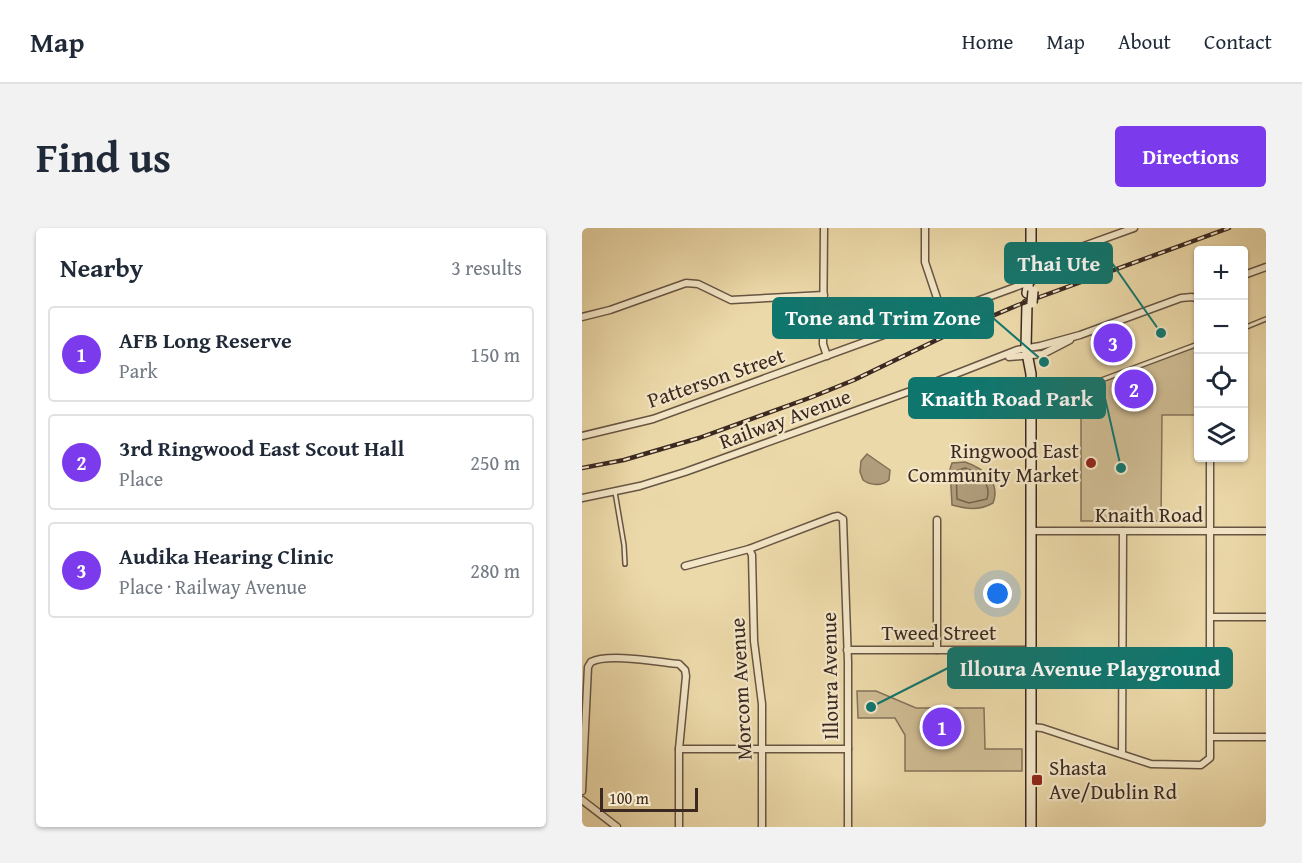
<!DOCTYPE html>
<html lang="en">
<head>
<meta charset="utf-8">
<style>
	body { margin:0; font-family:"Gentium Book Plus",serif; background:#f2f2f3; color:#1f2937 }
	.controls { position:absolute; right:18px; top:18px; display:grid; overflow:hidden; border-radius:6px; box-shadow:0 2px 4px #0004 }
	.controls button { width:54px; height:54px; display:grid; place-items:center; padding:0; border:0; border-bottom:2px solid #e0e1e3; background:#fff; color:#1f2937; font:30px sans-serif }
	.scale { position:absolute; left:18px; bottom:15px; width:98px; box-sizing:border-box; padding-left:6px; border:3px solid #3b2921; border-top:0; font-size:16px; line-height:21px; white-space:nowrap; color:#3b2921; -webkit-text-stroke:4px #f3e6c7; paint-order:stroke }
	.you { position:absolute; left:416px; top:366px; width:21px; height:21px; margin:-15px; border:4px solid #fff; border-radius:50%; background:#1a73e8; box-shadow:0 0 0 9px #1a73e833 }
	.badge { display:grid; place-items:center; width:39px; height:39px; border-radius:50%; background:#7c3aed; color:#fff; font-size:20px; font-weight:700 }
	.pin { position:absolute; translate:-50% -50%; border:3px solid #fff; box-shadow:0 2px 6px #0006 }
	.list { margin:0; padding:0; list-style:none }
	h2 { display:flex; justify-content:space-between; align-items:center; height:78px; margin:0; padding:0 24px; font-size:26px }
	h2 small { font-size:20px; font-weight:400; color:#747a83 }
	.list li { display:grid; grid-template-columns:39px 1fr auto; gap:18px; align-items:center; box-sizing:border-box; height:96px; margin:0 12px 12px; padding:0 12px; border:2px solid #e0e1e3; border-radius:6px }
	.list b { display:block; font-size:22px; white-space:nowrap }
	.list p { margin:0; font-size:20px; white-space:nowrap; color:#747a83 }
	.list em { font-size:20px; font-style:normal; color:#747a83 }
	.icon { flex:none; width:33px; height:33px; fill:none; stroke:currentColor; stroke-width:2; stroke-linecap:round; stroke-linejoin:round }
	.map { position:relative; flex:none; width:684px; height:599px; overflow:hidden; border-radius:6px }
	header { display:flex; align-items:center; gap:36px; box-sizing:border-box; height:84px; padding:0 30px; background:#fff; border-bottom:2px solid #e0e1e3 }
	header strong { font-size:28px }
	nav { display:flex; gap:33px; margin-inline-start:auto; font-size:21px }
	.intro { display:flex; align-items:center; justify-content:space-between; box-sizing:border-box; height:144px; padding:0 36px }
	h1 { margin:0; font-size:42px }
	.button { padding:15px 27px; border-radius:6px; background:#7c3aed; color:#fff; font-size:21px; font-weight:700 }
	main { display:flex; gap:36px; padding:0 36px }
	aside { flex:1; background:#fff; border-radius:6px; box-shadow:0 2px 4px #0004 }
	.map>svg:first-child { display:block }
	.green { fill:#cebb92; stroke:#84725a; stroke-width:1.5 }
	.water { fill:#b09d7b; stroke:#816f57; stroke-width:1.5 }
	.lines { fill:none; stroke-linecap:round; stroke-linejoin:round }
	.shore { stroke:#76634e; stroke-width:1.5 }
	.service-casing { stroke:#675543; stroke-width:6 }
	.minor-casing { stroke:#675543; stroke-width:9 }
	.secondary-casing { stroke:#3b2921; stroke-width:12 }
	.service { stroke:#f3e6c7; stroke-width:3 }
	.minor { stroke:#f3e6c7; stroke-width:6 }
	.secondary { stroke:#f3e6c7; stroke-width:9 }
	.rail-casing { stroke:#3b2921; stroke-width:4.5 }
	.rail { stroke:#f3e6c7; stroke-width:2; stroke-dasharray:7; stroke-linecap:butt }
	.secondary-bridge-casing { stroke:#3b2921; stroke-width:12; stroke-linecap:butt }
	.secondary-bridge { stroke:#f3e6c7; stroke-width:9 }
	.poi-dot { fill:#8f2418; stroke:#f3e6c7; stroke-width:2 }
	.labels { text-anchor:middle; stroke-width:4.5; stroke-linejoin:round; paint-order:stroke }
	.street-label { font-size:21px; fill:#3b2921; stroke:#f3e6c7 }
	.poi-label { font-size:21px; fill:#3b2921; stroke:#f3e6c7; text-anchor:end }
	.leader { fill:none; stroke:#0f766e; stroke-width:2 }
	.callout-dot { fill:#0f766e; stroke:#f3e6c7; stroke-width:2 }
	.callout { fill:#0f766e; stroke:#0f766e; stroke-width:2 }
	.callout-label { font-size:22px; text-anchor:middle; font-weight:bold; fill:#fff }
</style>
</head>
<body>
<header>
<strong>Map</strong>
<nav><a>Home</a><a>Map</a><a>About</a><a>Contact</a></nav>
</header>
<div class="intro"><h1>Find us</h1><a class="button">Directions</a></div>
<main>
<aside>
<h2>Nearby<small>3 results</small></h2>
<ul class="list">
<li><span class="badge">1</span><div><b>AFB Long Reserve</b><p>Park</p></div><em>150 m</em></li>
<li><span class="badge">2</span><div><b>3rd Ringwood East Scout Hall</b><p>Place</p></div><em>250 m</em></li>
<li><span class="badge">3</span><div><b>Audika Hearing Clinic</b><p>Place · Railway Avenue</p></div><em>280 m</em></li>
</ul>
</aside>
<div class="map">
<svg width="684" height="599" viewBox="0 0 684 599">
	<rect width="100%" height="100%" fill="#ecd9a9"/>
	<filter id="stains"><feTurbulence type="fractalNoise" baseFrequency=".00333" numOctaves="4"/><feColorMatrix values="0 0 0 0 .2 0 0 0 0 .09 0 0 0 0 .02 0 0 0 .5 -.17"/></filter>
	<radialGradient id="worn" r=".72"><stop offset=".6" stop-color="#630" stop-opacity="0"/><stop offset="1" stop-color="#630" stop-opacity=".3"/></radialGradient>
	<!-- green -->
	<g class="green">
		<polygon points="616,118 616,187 580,187 579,293 499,293 499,162 502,159"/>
		<polygon points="275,463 294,463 334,480 402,480 403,521 440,521 440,543 323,543 323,507 313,490 276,490"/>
	</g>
	<!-- water -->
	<g class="water">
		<path d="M285,226L308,242L307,252C300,258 289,258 281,252L278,244L279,233Z"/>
		<path d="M383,234C401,240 419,254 411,275C397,283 385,281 370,277L368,241L370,235Z"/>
	</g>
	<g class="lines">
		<!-- shore -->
		<path class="shore" d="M383,240C397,245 410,256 405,271L387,275L375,271L374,243Z"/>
		<defs>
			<g id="service">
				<polyline points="662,100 684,91"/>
				<polyline points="452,175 458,175 616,116"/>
				<polyline points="33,264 42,317 43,336"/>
			</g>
			<g id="minor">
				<polyline points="242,0 241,116 245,128"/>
				<polyline points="343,0 343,34 360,85"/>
				<polyline points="449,37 552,0"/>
				<polyline points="662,47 684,39"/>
				<polyline points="0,89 28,82 104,55 116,56 149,72 242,67"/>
				<polyline points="427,129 461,126 488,112"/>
				<polyline points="0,208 71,191 450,53"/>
				<polyline points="0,270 58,258 103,244 348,156 435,122 458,118 498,107 599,70 610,69 616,71"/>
				<polyline points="449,303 684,303"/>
				<polyline points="167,321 170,327 172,413 180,476 180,599"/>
				<polyline points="103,338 167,321 251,289 256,288 261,291 266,434 266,599"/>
				<polyline points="629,389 684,389"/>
				<polyline points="265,422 449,422"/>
				<polyline points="355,422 355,292"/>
				<polyline points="449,499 460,500 569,536 619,537 628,530 628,230"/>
				<polyline points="629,509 684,509"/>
				<polyline points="97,521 266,521"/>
				<polyline points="540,526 541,303"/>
				<path d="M0,563L6,439L9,434C26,425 76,434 97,436L103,442L104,448L97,521V599"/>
				<polyline points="0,572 35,599"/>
			</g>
			<g id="secondary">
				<polyline points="445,65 449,37 449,0"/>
				<polyline points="445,76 444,120 449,146 449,599"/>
			</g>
		</defs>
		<!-- service casing -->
		<use href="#service" class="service-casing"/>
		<!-- minor casing -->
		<use href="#minor" class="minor-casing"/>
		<!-- secondary casing -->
		<use href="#secondary" class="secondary-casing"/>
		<!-- service -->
		<use href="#service" class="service"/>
		<!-- minor -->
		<use href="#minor" class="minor"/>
		<!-- secondary -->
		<use href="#secondary" class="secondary"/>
		<defs>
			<polyline id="rail" points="0,240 42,232 117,210 230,169 272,152 363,108 436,77 647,0"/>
		</defs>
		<!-- rail casing -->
		<use href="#rail" class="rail-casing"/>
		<!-- rail -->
		<use href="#rail" class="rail"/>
		<defs>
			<polyline id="secondary-bridge" points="450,75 451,63"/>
		</defs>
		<!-- secondary-bridge casing -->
		<use href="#secondary-bridge" class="secondary-bridge-casing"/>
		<!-- secondary-bridge -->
		<use href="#secondary-bridge" class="secondary-bridge"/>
	</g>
	<!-- markers -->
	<g class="poi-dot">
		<circle cx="509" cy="235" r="6"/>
		<rect x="449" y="546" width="12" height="12" rx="3"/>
	</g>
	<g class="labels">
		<!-- street labels -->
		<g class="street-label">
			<text transform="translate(134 150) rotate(-19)" y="7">Patterson Street</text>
			<text transform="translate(203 191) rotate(-20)" y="7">Railway Avenue</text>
			<text x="567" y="294">Knaith Road</text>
			<text x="357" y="412">Tweed Street</text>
			<text transform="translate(248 448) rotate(-91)" y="7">Illoura Avenue</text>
			<text transform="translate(159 461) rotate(-93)" y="7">Morcom Avenue</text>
		</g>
		<!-- poi labels -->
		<g class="poi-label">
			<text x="497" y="230">Ringwood East<tspan x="497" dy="24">Community Market</tspan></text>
			<text x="467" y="547" text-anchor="start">Shasta<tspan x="467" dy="24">Ave/Dublin Rd</tspan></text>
		</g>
	</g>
	<!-- callouts -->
	<path class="leader" d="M579 105L530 35M462 134L411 90M539 240L523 170M289 479L366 440"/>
	<g class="callout-dot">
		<circle cx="579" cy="105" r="6"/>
		<circle cx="462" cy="134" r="6"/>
		<circle cx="539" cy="240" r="6"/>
		<circle cx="289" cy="479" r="6"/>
	</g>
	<g class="callout">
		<rect x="423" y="15" width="107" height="40" rx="6"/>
		<rect x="191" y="70" width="220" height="40" rx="6"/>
		<rect x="327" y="150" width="196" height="40" rx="6"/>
		<rect x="366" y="420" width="284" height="40" rx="6"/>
	</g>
	<g class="callout-label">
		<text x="477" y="43">Thai Ute</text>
		<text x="301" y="97">Tone and Trim Zone</text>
		<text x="425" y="178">Knaith Road Park</text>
		<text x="508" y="448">Illoura Avenue Playground</text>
	</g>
	<rect width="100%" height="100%" filter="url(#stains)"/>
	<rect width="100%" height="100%" fill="url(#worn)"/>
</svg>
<div class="controls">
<button>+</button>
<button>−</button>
<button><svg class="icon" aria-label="locate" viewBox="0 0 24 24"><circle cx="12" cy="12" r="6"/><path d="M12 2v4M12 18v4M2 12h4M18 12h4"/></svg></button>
<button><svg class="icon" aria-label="layers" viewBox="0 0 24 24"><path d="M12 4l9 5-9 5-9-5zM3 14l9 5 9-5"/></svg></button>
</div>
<div class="scale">100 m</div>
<div class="you"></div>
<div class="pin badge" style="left:360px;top:499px">1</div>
<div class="pin badge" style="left:552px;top:161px">2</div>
<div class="pin badge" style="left:531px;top:115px">3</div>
</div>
</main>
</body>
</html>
